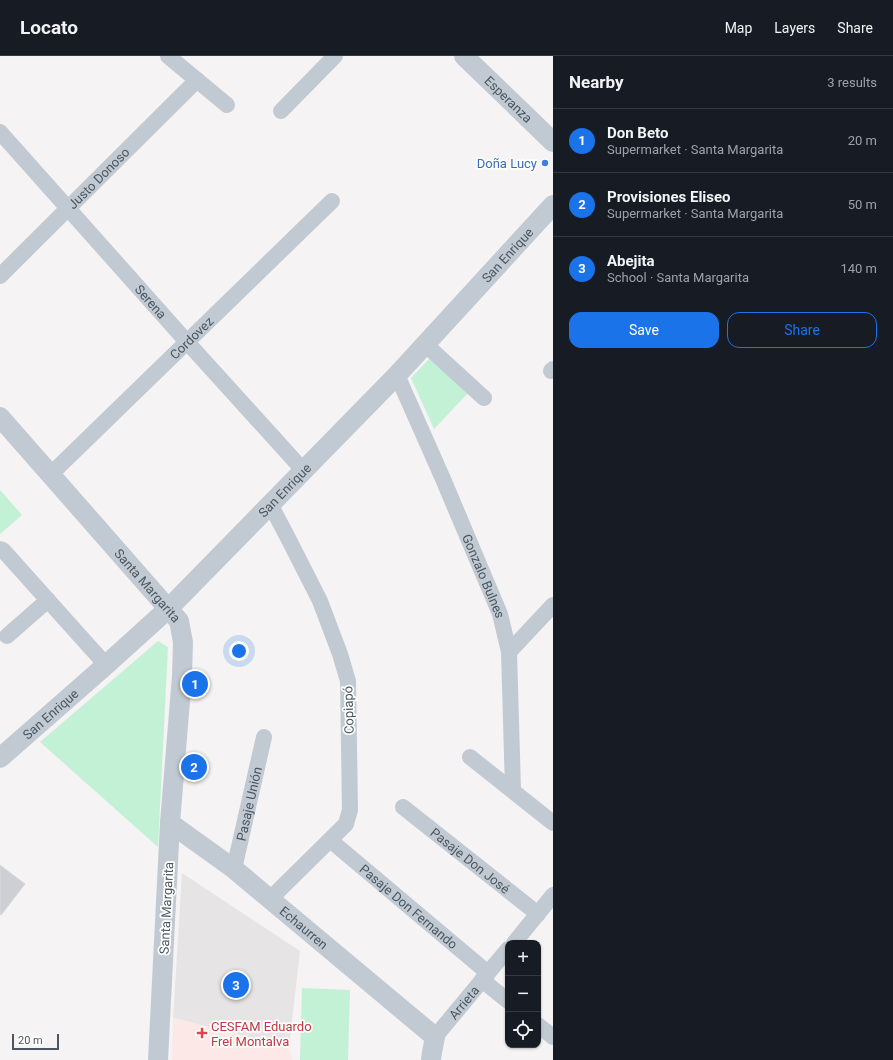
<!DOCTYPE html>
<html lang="en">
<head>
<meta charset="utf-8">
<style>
	body { margin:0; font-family:Roboto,sans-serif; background:#242831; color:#f1f3f6 }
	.controls { position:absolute; right:12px; bottom:12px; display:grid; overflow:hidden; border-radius:8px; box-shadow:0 1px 3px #0004 }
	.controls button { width:36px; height:36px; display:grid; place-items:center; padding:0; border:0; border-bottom:1px solid #363941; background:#171b24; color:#f1f3f6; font:20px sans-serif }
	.scale { position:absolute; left:12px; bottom:10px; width:47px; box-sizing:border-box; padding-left:4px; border:2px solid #4a5661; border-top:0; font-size:11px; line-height:14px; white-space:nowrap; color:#4a5661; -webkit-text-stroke:3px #fff; paint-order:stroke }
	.you { position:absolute; left:239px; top:595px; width:14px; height:14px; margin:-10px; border:3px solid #fff; border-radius:50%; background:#1a73e8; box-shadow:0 0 0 6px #1a73e833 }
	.badge { display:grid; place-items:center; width:26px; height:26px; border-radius:50%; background:#1a73e8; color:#fff; font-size:13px; font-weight:700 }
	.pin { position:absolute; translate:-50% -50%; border:2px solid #fff; box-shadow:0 1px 4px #0006 }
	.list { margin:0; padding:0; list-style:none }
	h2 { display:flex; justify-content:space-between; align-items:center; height:52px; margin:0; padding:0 16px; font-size:17px }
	h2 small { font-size:13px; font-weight:400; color:#9ea1a6 }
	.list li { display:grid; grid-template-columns:26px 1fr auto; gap:12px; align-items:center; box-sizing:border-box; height:64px; padding:0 16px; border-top:1px solid #363941 }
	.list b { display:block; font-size:15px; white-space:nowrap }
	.list p { margin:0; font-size:13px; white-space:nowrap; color:#9ea1a6 }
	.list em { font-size:13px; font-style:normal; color:#9ea1a6 }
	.actions { display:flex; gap:8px; padding:12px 16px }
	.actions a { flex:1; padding:9px 0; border:1px solid #1a73e8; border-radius:12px; text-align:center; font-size:14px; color:#1a73e8 }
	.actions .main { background:#1a73e8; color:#fff }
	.icon { flex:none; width:22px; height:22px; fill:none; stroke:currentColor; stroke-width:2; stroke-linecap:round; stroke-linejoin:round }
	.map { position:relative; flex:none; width:553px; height:1004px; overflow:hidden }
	header { display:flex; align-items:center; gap:24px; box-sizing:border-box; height:56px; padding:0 20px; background:#171b24; border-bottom:1px solid #363941 }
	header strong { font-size:19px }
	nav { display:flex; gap:22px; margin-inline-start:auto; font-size:14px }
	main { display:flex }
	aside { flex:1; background:#171b24 }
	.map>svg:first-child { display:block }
	.education { fill:#e6e4e5 }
	.medical { fill:#fce8e6 }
	.green { fill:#c3f1d5 }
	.building { fill:#cdcfd5; stroke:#d7d9de }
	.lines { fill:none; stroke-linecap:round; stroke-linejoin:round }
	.minor { stroke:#c1cad2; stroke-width:16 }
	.tertiary { stroke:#c1cad2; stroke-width:20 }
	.shop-dot { fill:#3f7fe0; stroke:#fff; stroke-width:1.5 }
	.health-dot { fill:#e0444e; stroke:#fff; stroke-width:1.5 }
	.labels { text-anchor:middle; stroke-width:3.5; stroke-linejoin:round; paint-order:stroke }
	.street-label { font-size:13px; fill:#4a5661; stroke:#fff }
	.shop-label { font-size:13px; fill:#366cbe; stroke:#fff; text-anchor:end }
	.health-label { font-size:13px; fill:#be3a42; stroke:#fff; text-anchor:start }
</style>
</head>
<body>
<header>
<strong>Locato</strong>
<nav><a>Map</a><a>Layers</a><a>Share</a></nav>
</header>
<main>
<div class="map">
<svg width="553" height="1004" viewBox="0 0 553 1004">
	<rect width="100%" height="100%" fill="#f5f3f3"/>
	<!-- education -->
	<polygon class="education" points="182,817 300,895 289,991 173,962"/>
	<!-- medical -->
	<polygon class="medical" points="173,962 289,991 292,1004 172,1004"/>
	<!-- green -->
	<g class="green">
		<polygon points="431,301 468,337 434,373 411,322"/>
		<polygon points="0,434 22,459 0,478"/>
		<polygon points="158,585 168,591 158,791 40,686"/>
		<polygon points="302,932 350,934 348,1004 300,1004"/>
	</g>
	<!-- building -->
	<polygon class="building" points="0,809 25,828 1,859 0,858"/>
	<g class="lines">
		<!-- minor -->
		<g class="minor">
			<polyline points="168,0 227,49"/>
			<polyline points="281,55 335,0"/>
			<path id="s1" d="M0,76L187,286L303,414"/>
			<path id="s2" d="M0,220L197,24"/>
			<polyline points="426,289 484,342"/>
			<polyline points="551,315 553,313"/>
			<path id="s3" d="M397,319L443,423L500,558L509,596L513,734"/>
			<path id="s4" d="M50,419L332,145"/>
			<polyline points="0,493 3,494 106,609"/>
			<polyline points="7,580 48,544"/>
			<polyline points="509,596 553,549"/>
			<polyline points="470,701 553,767"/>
			<path id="s5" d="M403,751L538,858"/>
			<path id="s6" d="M330,784L488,917"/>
			<path id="s7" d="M234,813L264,681"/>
			<polyline points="270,843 346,768 350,754 348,625 340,598 320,545 287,480 270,448"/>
			<polyline points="514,887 553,839"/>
			<polyline points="482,924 508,945"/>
			<polyline points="538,969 553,981"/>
			<path id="s8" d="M435,981L508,893"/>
		</g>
		<!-- tertiary -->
		<g class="tertiary">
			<path id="s9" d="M464,0L553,86"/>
			<path id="s10" d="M0,361L179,565L183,586L182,620L170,767L158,1004"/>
			<path id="s11" d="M0,702L106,609L169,552L397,319L553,149"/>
			<path id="s12" d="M170,767L234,813L435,981L432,996L431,1004"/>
		</g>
	</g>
	<!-- markers -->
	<circle class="shop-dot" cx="545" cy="107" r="4"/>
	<path class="health-dot" d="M200 971h4v4h4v4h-4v4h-4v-4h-4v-4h4z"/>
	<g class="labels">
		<!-- street labels -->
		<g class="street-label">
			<text dy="5" stroke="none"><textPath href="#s9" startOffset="62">Esperanza</textPath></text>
			<text dy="5" stroke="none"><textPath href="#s2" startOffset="139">Justo Donoso</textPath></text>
			<text dy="5" stroke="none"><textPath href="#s11" startOffset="715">San Enrique</textPath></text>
			<text dy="5" stroke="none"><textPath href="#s1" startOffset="227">Serena</textPath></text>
			<text dy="5" stroke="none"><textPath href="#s4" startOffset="197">Cordovez</textPath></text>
			<text dy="5" stroke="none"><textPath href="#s11" startOffset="391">San Enrique</textPath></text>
			<text dy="5" stroke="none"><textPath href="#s3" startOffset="219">Gonzalo Bulnes</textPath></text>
			<text dy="5" stroke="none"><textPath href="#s10" startOffset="224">Santa Margarita</textPath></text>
			<text transform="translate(348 654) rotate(-92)" y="5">Copiapó</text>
			<text dy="5" stroke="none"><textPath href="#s11" startOffset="67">San Enrique</textPath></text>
			<text dy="5" stroke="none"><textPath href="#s7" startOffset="67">Pasaje Unión</textPath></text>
			<text dy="5" stroke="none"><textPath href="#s5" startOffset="86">Pasaje Don José</textPath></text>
			<text dy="5" stroke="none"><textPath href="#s6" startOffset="103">Pasaje Don Fernando</textPath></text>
			<text transform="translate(166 852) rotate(-87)" y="5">Santa Margarita</text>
			<text dy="5" stroke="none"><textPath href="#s12" startOffset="170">Echaurren</textPath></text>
			<text dy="5" stroke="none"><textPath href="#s8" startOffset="45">Arrieta</textPath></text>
		</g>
		<!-- shop labels -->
		<g class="shop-label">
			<text x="537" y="112">Doña Lucy</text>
		</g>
		<!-- health labels -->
		<g class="health-label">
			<text x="211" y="975">CESFAM Eduardo<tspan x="211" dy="15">Frei Montalva</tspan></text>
		</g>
	</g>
</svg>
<div class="controls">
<button>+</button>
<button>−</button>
<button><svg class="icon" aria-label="locate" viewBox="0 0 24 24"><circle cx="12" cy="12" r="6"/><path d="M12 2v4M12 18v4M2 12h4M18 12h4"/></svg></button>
</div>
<div class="scale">20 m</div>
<div class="you"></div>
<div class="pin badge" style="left:195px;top:628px">1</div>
<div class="pin badge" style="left:194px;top:711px">2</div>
<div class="pin badge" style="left:236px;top:929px">3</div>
</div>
<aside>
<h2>Nearby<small>3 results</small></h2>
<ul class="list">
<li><span class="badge">1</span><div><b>Don Beto</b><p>Supermarket · Santa Margarita</p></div><em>20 m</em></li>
<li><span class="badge">2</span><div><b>Provisiones Eliseo</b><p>Supermarket · Santa Margarita</p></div><em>50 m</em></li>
<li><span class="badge">3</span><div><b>Abejita</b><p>School · Santa Margarita</p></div><em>140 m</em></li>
</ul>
<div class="actions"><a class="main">Save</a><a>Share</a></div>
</aside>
</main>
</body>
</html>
